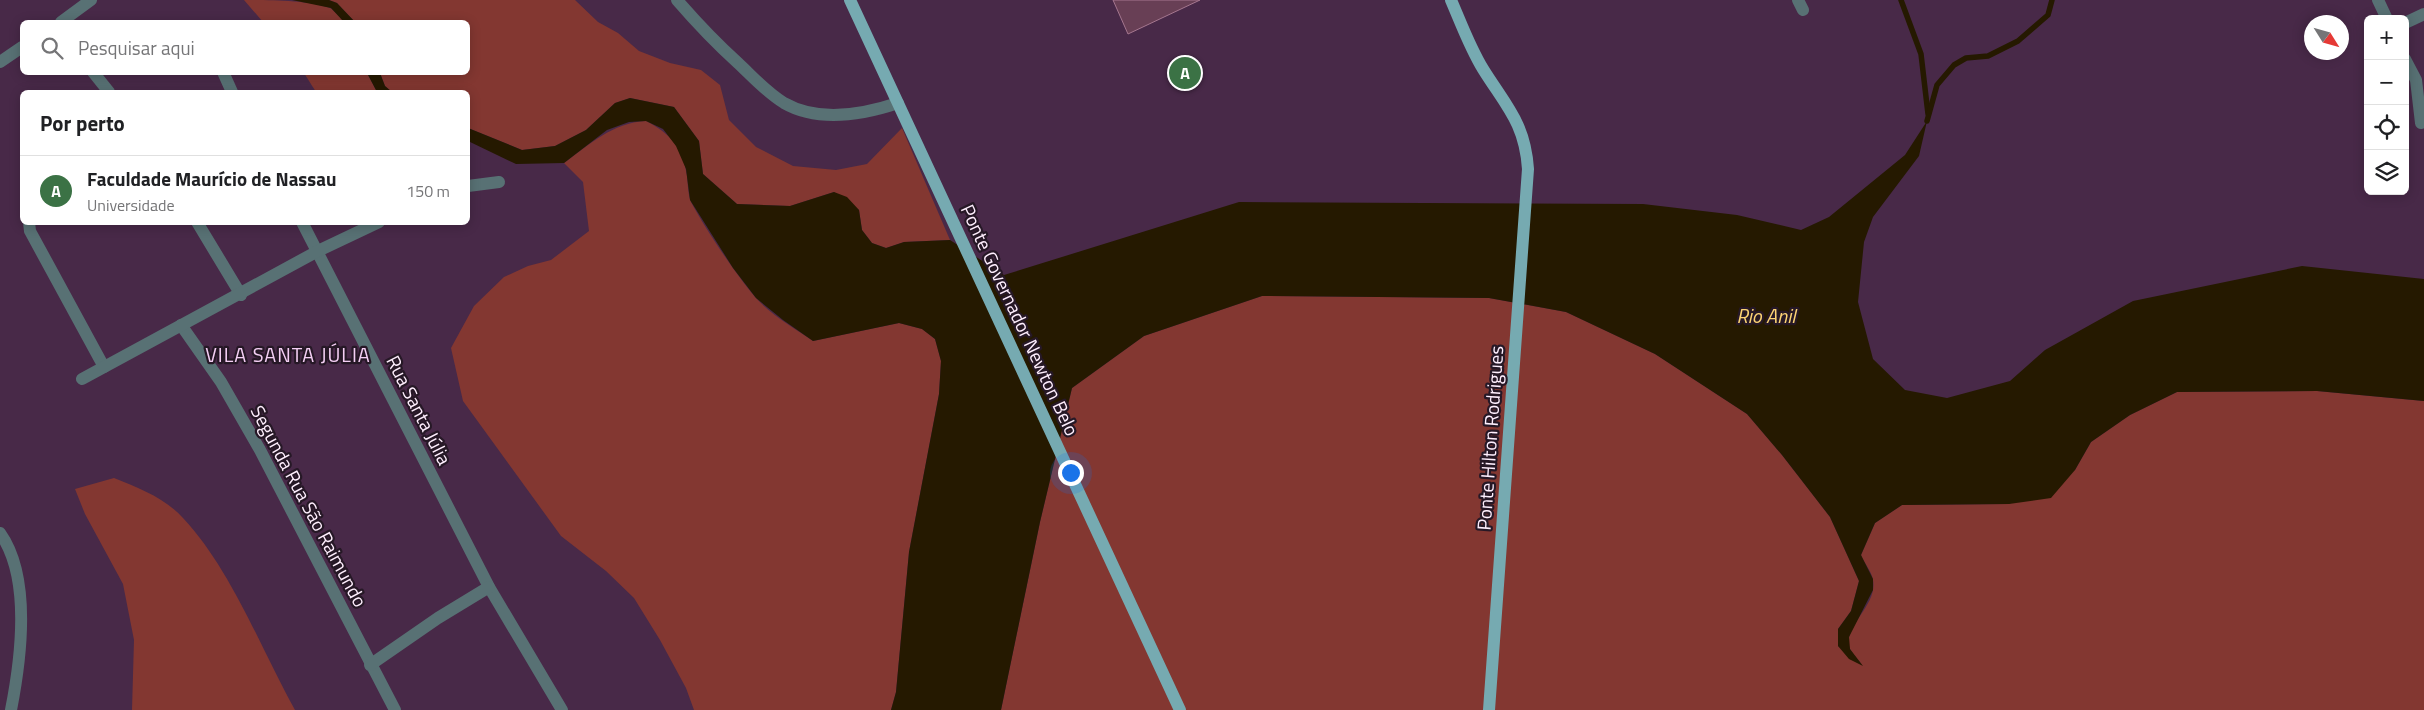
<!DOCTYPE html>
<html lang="pt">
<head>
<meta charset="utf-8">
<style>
	body { margin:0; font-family:"Titillium Web",sans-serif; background:#f2f2f2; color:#202124 }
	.controls { position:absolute; right:15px; top:15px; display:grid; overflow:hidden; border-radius:8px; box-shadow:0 2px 12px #0003 }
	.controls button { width:45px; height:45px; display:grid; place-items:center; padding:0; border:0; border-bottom:1px solid #e0e0e0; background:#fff; color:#202124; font:25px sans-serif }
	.compass { position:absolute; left:2304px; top:15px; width:45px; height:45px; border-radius:50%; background:#fff; box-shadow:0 2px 12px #0003; rotate:127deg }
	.you { position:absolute; left:1070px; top:472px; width:18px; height:18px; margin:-12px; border:4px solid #fff; border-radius:50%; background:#1a73e8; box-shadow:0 0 0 8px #1a73e833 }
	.badge { display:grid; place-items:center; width:32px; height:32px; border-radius:50%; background:#3b7245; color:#fff; font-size:16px; font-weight:700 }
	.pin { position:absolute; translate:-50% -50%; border:2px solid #fff; box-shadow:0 1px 5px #0006 }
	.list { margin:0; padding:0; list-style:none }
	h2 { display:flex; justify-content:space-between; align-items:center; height:65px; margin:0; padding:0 20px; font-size:21px }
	h2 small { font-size:16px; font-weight:400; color:#757577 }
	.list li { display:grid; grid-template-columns:32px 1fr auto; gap:15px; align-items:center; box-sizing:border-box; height:70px; padding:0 20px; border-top:1px solid #e0e0e0 }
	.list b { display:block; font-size:19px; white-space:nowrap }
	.list p { margin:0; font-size:16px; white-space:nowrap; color:#757577 }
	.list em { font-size:16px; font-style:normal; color:#757577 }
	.icon { flex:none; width:28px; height:28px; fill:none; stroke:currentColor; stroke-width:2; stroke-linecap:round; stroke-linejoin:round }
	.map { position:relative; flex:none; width:2424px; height:710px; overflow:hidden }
	.search { position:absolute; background:#fff; box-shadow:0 2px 12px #0003; left:20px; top:20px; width:450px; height:55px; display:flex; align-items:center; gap:12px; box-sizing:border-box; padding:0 18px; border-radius:8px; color:#757577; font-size:19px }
	.panel { position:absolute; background:#fff; box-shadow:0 2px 12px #0003; left:20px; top:90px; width:450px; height:135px; border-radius:8px }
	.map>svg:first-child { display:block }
	.green { fill:#833731 }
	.water { fill:#251900 }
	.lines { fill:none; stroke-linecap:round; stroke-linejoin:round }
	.stream { stroke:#251900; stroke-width:5.5 }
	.building { fill:#683f55; stroke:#a5778f }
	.street { stroke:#587174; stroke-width:12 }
	.primary { stroke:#76aab1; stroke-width:12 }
	.labels { text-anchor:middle; stroke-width:4.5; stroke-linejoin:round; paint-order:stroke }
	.street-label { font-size:19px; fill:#ffeffe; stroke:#261826 }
	.water-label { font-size:20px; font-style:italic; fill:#fdd474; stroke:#261826 }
	.neighbourhood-label { font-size:20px; letter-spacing:1px; fill:#f5cff5; stroke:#261826 }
</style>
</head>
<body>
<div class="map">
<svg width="2424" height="710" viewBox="0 0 2424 710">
	<rect width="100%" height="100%" fill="#482948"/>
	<!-- green -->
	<g class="green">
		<path d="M244,0C269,0 308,0 330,8C335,11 340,18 344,22H263Z"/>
		<polygon points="329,0 575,0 598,22 618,33 639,51 670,63 701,70 720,85 729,120 756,147 793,166 836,170 867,164 902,128 950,240 904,242 886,248 872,243 862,230 859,210 834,192 790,206 737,204 703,174 699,141 674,107 630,98 615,103 586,130 555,146 522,150 468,128 468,92 392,92 385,86 380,73 468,72 468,22 355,22 337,3"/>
		<polygon points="304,73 367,73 377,92 316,92"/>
		<path d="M646,121C670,133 683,148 687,176C688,184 688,195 691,202C706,230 735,273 755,297C771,315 794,328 813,341L899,323L922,329L935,339L941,361L939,394L909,552L896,692L891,710H694L686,688L660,640L634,598L606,571L561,536L463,401L451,348L474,306L504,277L528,266L551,260L589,231L583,182L564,163C590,144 612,123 646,121Z"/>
		<path d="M1262,296L1489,298L1566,312L1655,354L1747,414L1782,455L1830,517L1859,581L1851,611L1838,629V646L1862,665C1859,660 1853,655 1850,649C1841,627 1878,606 1873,580C1872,572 1864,563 1861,555L1875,523L1902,505L2009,504L2075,470L2091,442L2130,415L2177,392L2317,391L2424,401V710H1001L1040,522L1072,388L1144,336Z"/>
		<path d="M114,478C139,488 165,498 183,518C231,569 261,649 295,710H132L134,640L123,584L85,514L75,489Z"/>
	</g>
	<!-- water -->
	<g class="water">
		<polygon points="292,0 329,0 337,3 355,22 344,22 331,8"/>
		<polygon points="367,73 380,73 385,86 392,92 377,92"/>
		<polygon points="630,98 674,107 699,141 703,174 737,204 790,206 834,192 847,197 859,210 862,230 872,243 886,248 904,242 950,240 1004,275 1239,202 1643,204 1737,215 1801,230 1829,217 1905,155 1927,121 1919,156 1873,217 1864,242 1858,302 1873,359 1905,390 1947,398 2010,381 2045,350 2133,301 2302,266 2424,279 2424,401 2317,391 2177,392 2130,415 2091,442 2075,470 2051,498 2009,504 1902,505 1875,523 1861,555 1873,579 1873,590 1849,637 1850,649 1863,666 1849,659 1838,646 1838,629 1851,611 1859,581 1830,517 1782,455 1747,414 1655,354 1566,312 1489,298 1262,296 1144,336 1072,388 1040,522 1001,710 891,710 896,692 909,552 939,394 941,361 935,339 922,329 899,323 813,341 783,320 756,298 733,268 690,200 686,169 676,146 663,129 646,121 629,122 607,130 564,163 516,164 468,141 468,128 522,150 555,146 586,130 615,103"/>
	</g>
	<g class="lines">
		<!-- stream -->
		<g class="stream">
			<polyline points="1901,0 1921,54 1928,114"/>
			<polyline points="1927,121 1937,85 1954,65 1966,58 1988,56 2018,41 2048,15 2052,0"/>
		</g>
	</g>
	<!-- building -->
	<polygon class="building" points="1113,0 1200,0 1128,34"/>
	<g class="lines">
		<!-- street -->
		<g class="street">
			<path d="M677,0C696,22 716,43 738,63C752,76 766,92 784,103C819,123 862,115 898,103"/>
			<polyline points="1798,0 1803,10"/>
			<polyline points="2378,0 2387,19"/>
			<polyline points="61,22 91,0"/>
			<polyline points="2405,23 2424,14"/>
			<polyline points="2405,59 2416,80 2421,123"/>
			<polyline points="0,62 22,47"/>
			<polyline points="93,72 109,92"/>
			<polyline points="223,72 232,92"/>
			<polyline points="468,186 499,182"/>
			<polyline points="29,222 30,231 104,367"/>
			<polyline points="197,222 241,295"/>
			<polyline points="302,222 489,587 562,710"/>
			<polyline points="181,325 221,382 260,450 395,710"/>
			<polyline points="82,379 318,251 379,222"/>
			<path d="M0,533C32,578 21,659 11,710"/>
			<polyline points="370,665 438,618 489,587"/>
		</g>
		<!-- primary -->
		<g class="primary">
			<polyline points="850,0 1180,710"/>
			<path d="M1451,0C1461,23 1470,48 1483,69C1506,106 1525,123 1528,169L1489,710"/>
		</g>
	</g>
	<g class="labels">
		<!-- street labels -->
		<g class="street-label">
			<text transform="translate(1020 320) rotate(65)" y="7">Ponte Governador Newton Belo</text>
			<text transform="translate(419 410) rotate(63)" y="7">Rua Santa Júlia</text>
			<text transform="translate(1490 438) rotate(-86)" y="7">Ponte Hilton Rodrigues</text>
			<text transform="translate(309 506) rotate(62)" y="7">Segunda Rua São Raimundo</text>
		</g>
		<!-- water labels -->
		<g class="water-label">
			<text x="1766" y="323">Rio Anil</text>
		</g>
		<!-- neighbourhood labels -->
		<g class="neighbourhood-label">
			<text x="288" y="362">VILA SANTA JÚLIA</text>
		</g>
	</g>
</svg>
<div class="controls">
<button>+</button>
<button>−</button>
<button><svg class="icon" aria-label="locate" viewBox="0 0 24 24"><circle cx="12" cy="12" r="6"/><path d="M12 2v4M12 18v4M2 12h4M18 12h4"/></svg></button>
<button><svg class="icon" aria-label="layers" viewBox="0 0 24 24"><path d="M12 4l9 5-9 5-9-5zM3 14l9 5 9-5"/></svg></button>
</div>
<svg class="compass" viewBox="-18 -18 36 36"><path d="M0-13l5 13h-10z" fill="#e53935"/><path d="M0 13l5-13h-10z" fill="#757577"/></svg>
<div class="you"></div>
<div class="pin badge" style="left:1185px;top:73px">A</div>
<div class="search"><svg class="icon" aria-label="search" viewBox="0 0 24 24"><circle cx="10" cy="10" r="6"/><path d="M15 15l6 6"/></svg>Pesquisar aqui</div>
<section class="panel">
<h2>Por perto<small></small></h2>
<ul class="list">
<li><span class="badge">A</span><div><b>Faculdade Maurício de Nassau</b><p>Universidade</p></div><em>150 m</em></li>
</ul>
</section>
</div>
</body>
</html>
